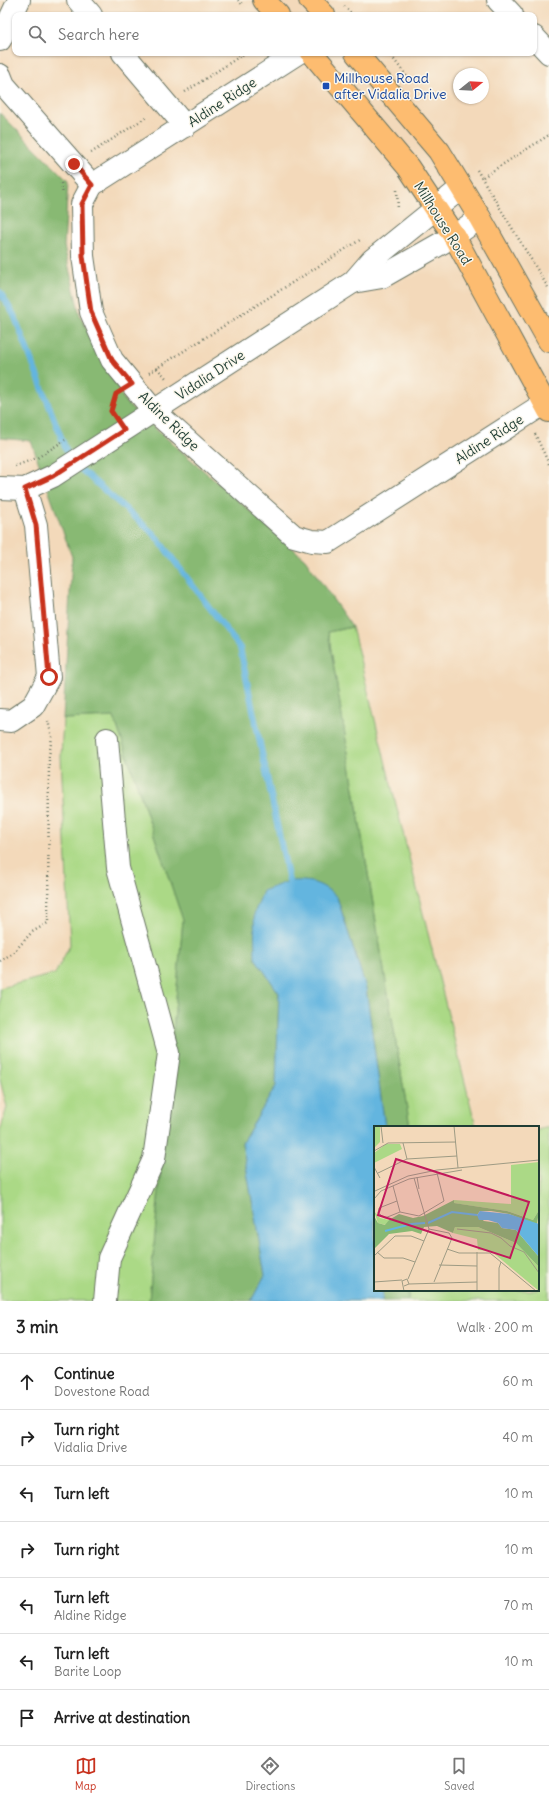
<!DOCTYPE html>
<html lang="en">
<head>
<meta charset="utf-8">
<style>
	body { margin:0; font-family:Delius,sans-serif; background:#f2f2f2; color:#222 }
	.compass { position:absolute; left:453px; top:68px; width:36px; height:36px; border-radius:50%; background:#fff; box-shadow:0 1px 3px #0004; rotate:72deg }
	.stop { position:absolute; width:12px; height:12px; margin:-9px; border:3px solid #c8321e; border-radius:50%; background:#fff }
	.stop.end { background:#c8321e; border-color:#fff; box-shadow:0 1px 4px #0008 }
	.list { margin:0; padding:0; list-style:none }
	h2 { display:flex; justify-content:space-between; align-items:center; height:52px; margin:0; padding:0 16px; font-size:17px }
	h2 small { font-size:13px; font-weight:400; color:#767676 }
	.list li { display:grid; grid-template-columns:26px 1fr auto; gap:12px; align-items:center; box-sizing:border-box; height:56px; padding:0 16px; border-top:1px solid #e0e0e0 }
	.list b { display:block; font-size:15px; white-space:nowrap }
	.list p { margin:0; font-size:13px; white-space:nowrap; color:#767676 }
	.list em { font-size:13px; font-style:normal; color:#767676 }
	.icon { flex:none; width:22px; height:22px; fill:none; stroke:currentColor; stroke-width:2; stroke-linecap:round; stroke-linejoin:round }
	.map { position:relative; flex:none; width:549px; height:1301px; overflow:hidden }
	.search { position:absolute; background:#fff; box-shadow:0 1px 3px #0004; left:12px; right:12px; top:12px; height:44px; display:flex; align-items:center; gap:10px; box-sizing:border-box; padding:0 14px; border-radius:8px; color:#767676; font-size:15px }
	.sheet { height:444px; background:#fff }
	nav { display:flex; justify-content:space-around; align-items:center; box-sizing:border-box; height:56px; border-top:1px solid #e0e0e0; background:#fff; font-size:11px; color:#767676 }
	nav a { display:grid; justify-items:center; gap:2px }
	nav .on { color:#c8321e }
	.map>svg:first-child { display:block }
	.green { fill:#abd986; stroke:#658b5d }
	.forest { fill:#88b973; stroke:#547b54 }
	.water { fill:#64b5df; stroke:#42798a }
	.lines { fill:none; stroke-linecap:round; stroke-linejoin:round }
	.stream { stroke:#64b5df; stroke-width:6 }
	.minor-casing { stroke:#697463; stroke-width:24 }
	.major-casing { stroke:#697463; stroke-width:24 }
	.path { stroke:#697463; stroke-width:2.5; stroke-dasharray:1 3; stroke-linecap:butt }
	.minor { stroke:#fff; stroke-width:22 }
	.major { stroke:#fdbc6f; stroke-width:22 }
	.route { stroke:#c8321e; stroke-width:5 }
	.transit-dot { fill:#1a4fb4; stroke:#fbf7ec; stroke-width:1.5 }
	.labels { text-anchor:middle; stroke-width:3; stroke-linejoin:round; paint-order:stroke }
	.transit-label { font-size:14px; fill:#164399; stroke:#fbf7ec; text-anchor:start }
	.street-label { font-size:14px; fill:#1f3d34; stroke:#fbf7ec }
	.inset-river { fill:none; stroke:#64b5df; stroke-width:2 }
	.inset-road { fill:none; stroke:#9e9b84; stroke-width:1 }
	.view { fill:#c2185b; fill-opacity:0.15; stroke:#c2185b; stroke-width:2 }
	.inset-edge { fill:none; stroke:#1f3d34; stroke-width:2 }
</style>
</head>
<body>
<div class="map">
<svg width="549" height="1301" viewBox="0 0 549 1301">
	<rect width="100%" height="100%" fill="#fbf7ec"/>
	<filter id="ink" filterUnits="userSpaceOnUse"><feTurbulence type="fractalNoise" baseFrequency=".025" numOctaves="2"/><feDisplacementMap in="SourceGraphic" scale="8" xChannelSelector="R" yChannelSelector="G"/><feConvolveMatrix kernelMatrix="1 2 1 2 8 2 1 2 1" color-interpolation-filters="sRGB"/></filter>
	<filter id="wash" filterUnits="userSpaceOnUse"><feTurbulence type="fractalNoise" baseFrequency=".012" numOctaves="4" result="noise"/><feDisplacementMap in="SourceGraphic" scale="16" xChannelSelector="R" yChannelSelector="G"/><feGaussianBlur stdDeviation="0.9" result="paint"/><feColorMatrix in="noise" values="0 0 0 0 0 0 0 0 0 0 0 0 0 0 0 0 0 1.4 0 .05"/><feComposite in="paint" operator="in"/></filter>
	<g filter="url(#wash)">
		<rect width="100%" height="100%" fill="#f3d9ba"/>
		<!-- green -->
		<g class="green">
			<polygon points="352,627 476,1127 410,1127 328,632"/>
			<polygon points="114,717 183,920 149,1301 0,1301 0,1132 7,1107 0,1080 0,988 55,974 70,945 61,757 63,719"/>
			<polygon points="549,1127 549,1301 408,1301 408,1290 538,1290 538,1130"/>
		</g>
		<!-- forest -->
		<g class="forest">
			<polygon points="0,113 68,181 64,246 80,316 126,403 305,559 352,627 328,632 410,1127 385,1127 366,988 337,897 255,958 279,993 276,1086 242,1143 265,1275 251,1301 149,1301 183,920 114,717 63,719 72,557 31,441 0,438"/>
			<polygon points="383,1290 408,1290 408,1301 382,1301"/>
		</g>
		<!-- water -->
		<path class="water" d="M289,881C311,880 320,882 337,897L366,988L385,1127H375V1290H383L382,1301H251L265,1275L242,1143L276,1086L279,993L255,958L254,914L263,891Z"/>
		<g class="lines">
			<!-- stream -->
			<g class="stream">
				<polyline points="0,292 14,315 70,460"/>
				<polyline points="77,466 154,534 240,648 289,881"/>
			</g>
		</g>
	</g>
	<g filter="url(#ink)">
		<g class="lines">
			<defs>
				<g id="minor">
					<polyline points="78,0 91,15"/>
					<polyline points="498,0 512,15"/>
					<polyline points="534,37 549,53"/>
					<polyline points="0,40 19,0"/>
					<polyline points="123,53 185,126"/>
					<polyline points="298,53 92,185 82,204 83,256 91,312 112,360 154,411 294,536 312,541 328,542 545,403"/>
					<polyline points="0,75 4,85 92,185"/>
					<polyline points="353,282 382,277 454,236 480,218"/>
					<polyline points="0,488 25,489 53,476 353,282 372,260 461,188"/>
					<polyline points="0,720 11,721 33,706 49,677 36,525 25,489"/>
					<polyline points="105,1301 109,1258 154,1159 169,1053 118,868 107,739"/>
				</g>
				<g id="major">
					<polyline points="264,0 278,15"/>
					<polyline points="310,0 324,15"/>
					<polyline points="312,53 408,167 454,236 549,411"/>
					<polyline points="356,53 439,151 480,218 549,341"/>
				</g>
			</defs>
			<!-- minor casing -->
			<use href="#minor" class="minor-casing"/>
			<!-- major casing -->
			<use href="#major" class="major-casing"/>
			<!-- path -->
			<g class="path">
				<polyline points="238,0 243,5"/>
				<polyline points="344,6 353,15"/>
				<polyline points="389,53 408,78"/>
				<polyline points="185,92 245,53"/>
				<polyline points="91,153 148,116"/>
				<polyline points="477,170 549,289"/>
				<polyline points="483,177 549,135"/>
				<polyline points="61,183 63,194"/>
				<polyline points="397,190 398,210"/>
				<polyline points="157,368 166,378"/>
				<polyline points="149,373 360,240"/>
				<polyline points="110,412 115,398"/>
				<polyline points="535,434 549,464"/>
				<polyline points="15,466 37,458 65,440"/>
				<polyline points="0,961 13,953 32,932 48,923 49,756 52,737 48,721"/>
			</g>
			<!-- minor -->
			<use href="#minor" class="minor"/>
			<!-- major -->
			<use href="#major" class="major"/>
		</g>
	</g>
	<g class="lines" filter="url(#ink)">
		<!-- route -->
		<polyline class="route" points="49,677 36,525 25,489 53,476 124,430 111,411 116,394 132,384 112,360 91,312 83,256 82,204 92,185 74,164"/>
	</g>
	<!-- markers -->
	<rect class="transit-dot" x="322" y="82" width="8" height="8" rx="2"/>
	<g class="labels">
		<!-- transit labels -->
		<g class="transit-label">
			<text x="334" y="83">Millhouse Road<tspan x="334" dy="16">after Vidalia Drive</tspan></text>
		</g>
		<!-- street labels -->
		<g class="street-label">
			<text transform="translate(222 102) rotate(-33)" y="5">Aldine Ridge</text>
			<text transform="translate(443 223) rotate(58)" y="5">Millhouse Road</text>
			<text transform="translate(210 375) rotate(-33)" y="5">Vidalia Drive</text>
			<text transform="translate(169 421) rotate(44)" y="5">Aldine Ridge</text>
			<text transform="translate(489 439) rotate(-33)" y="5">Aldine Ridge</text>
		</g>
	</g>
	<!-- overview -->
	<g transform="translate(374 1126)">
		<rect width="165" height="165" fill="#f3d9ba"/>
		<path d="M0,0H6V16L0,22ZM12,18H26L28,23L0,37V27ZM165,36V84L159,94L133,85L79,77L80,74L137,78V39ZM0,85L6,92L15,94L14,96L12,99L4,97ZM81,101H104L142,117L165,141V165L117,125L104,124L103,113L79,107Z" fill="#abd986"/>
		<path d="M80,74V77L133,85L159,94L165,84L163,99L135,88L117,85H106L103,89L110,95L124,97L128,102L142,104L165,131V141L142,117L104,101H81L79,107L63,100L50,101L47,108L38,105L15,108L0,123V90L4,97L11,99L15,94L25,88L39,92L49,90Z" fill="#88b973"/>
		<path d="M106,85L135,88L165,98V131L142,104L128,102L124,97L114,94H105L103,89Z" fill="#64b5df"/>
		<path class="inset-river" d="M54,97L78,86L103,89M11,105L37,98L51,97"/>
		<path class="inset-road" d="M7,0L9,17M80,0L84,42M29,17L33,33M0,25L14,17L82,16M0,41L6,52M4,47L33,33L83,30M43,51L45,63M19,60L26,86L45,90L70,75L63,47M1,65L34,50L63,44L165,34M0,73L7,65L35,53L88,44M23,75L5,82L4,87L11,92L26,86M55,103L75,107L78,112L60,156M83,103L117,107L127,112L136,120L150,126L165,147M73,123L85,127H116L162,165M3,126L10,132H29L41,136M103,126V165M0,130L21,110H37L50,115M65,139L103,140M34,153L55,103L40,52M0,156L28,154M35,158L103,156M30,160L35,158L33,153L28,155L30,165M125,165V142L127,136"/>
		<path class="view" d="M22,33L155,76L136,132L4,89Z"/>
		<rect width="165" height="165" class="inset-edge"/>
	</g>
</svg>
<svg class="compass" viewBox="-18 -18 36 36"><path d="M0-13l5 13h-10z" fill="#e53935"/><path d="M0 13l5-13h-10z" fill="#767676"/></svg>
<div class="stop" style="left:49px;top:677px"></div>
<div class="stop end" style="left:74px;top:164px"></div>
<div class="search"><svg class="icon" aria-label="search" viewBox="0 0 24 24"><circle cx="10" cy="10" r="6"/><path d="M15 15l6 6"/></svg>Search here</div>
</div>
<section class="sheet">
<h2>3 min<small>Walk · 200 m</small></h2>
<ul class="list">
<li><svg class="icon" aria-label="ahead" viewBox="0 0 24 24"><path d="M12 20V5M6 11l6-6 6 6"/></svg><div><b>Continue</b><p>Dovestone Road</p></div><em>60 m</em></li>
<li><svg class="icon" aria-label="right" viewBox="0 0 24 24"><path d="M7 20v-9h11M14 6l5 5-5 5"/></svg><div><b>Turn right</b><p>Vidalia Drive</p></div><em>40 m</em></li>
<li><svg class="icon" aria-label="left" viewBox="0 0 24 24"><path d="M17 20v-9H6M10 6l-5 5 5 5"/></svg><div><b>Turn left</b></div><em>10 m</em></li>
<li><svg class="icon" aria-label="right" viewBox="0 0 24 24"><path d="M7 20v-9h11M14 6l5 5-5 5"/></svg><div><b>Turn right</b></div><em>10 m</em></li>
<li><svg class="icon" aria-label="left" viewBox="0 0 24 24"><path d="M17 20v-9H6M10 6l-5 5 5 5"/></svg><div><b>Turn left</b><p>Aldine Ridge</p></div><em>70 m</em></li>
<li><svg class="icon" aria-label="left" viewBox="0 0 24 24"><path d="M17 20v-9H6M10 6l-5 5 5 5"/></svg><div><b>Turn left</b><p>Barite Loop</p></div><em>10 m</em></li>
<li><svg class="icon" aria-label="arrive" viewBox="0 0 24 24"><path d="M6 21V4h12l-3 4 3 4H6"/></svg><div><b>Arrive at destination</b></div></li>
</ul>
</section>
<nav>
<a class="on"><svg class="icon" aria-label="map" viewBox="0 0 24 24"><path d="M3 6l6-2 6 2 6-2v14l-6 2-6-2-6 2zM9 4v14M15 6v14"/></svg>Map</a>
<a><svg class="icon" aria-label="directions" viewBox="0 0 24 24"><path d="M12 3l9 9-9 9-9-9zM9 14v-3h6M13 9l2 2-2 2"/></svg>Directions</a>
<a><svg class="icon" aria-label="saved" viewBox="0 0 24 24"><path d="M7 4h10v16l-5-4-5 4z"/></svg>Saved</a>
</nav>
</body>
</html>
